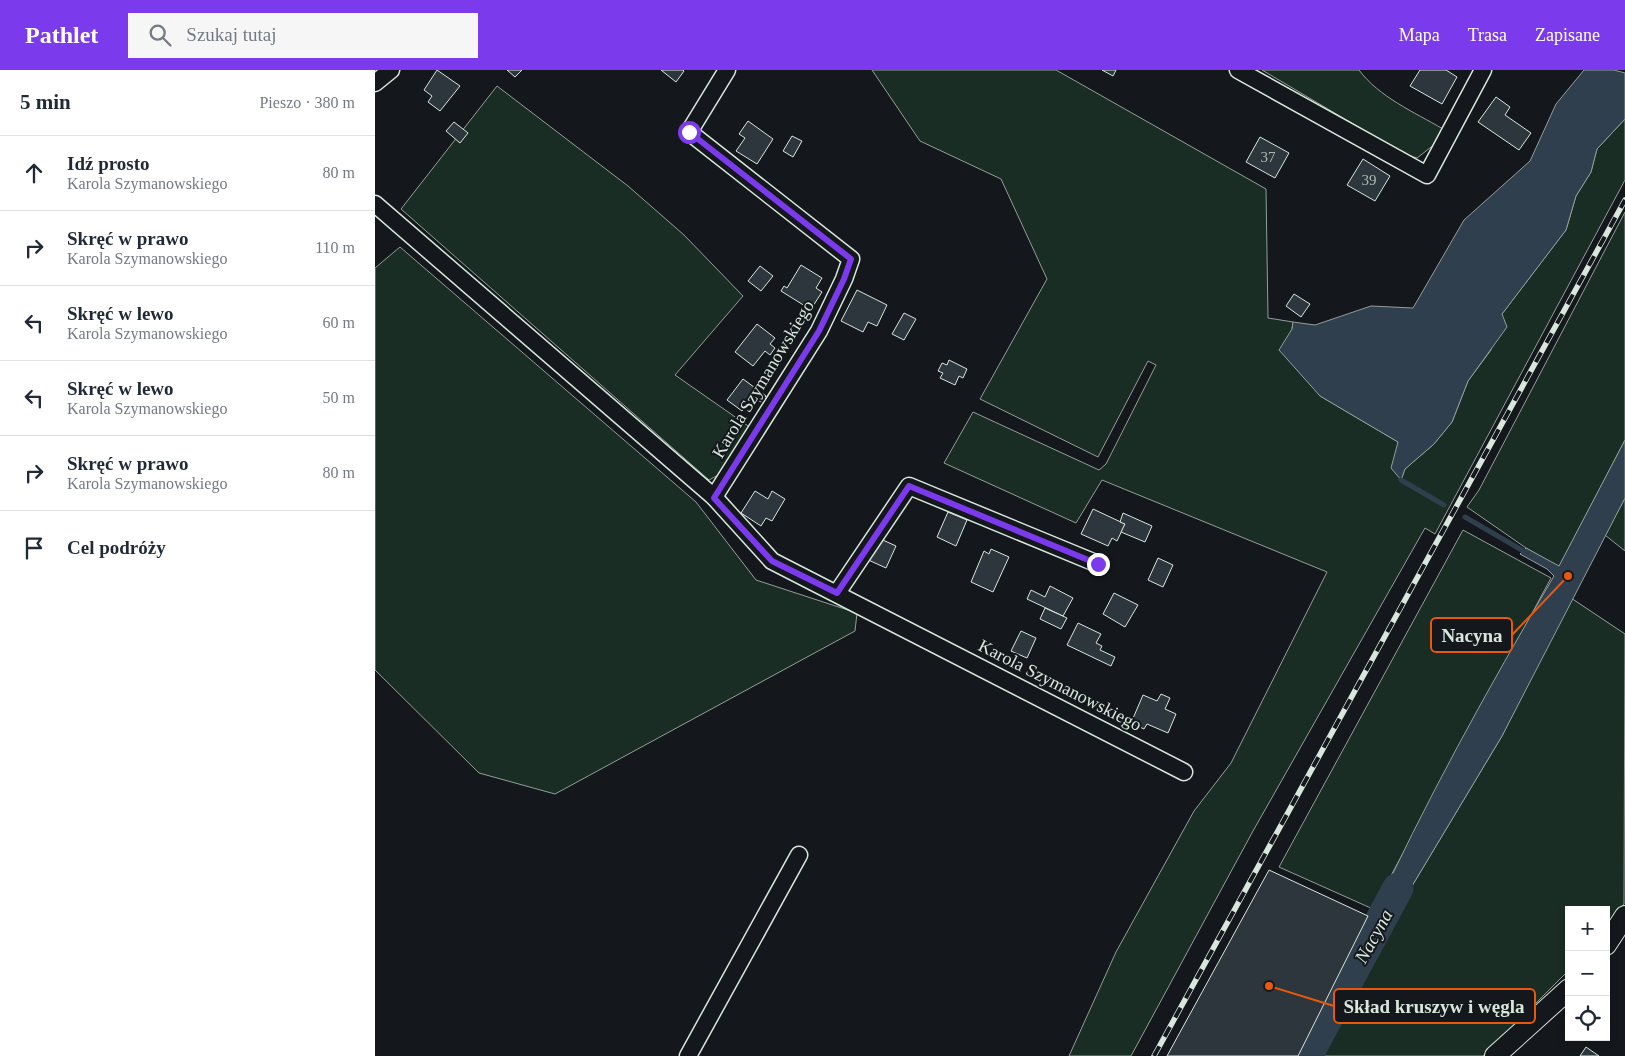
<!DOCTYPE html>
<html lang="pl">
<head>
<meta charset="utf-8">
<style>
	body { margin:0; font-family:Georgia,serif; background:#f6f6f7; color:#1f2937 }
	.controls { position:absolute; right:15px; bottom:15px; display:grid; overflow:hidden; border-radius:0px; box-shadow:0 2px 8px #0003 }
	.controls button { width:45px; height:45px; display:grid; place-items:center; padding:0; border:0; border-bottom:1px solid #e0e1e3; background:#fff; color:#1f2937; font:25px sans-serif }
	.stop { position:absolute; width:15px; height:15px; margin:-11px; border:4px solid #7c3aed; border-radius:50%; background:#fff }
	.stop.end { background:#7c3aed; border-color:#fff; box-shadow:0 1px 5px #0008 }
	.list { margin:0; padding:0; list-style:none }
	h2 { display:flex; justify-content:space-between; align-items:center; height:65px; margin:0; padding:0 20px; font-size:21px }
	h2 small { font-size:16px; font-weight:400; color:#747a83 }
	.list li { display:grid; grid-template-columns:32px 1fr auto; gap:15px; align-items:center; box-sizing:border-box; height:75px; padding:0 20px; border-top:1px solid #e0e1e3 }
	.list b { display:block; font-size:19px; white-space:nowrap }
	.list p { margin:0; font-size:16px; white-space:nowrap; color:#747a83 }
	.list em { font-size:16px; font-style:normal; color:#747a83 }
	.icon { flex:none; width:28px; height:28px; fill:none; stroke:currentColor; stroke-width:2; stroke-linecap:round; stroke-linejoin:round }
	.map { position:relative; flex:none; width:1250px; height:986px; overflow:hidden }
	header { display:flex; align-items:center; gap:30px; box-sizing:border-box; height:70px; padding:0 25px; background:#7c3aed; color:#fff }
	header strong { font-size:24px }
	nav { display:flex; gap:28px; margin-inline-start:auto; font-size:18px }
	.search { width:350px; height:45px; background:#f6f6f7; display:flex; align-items:center; gap:12px; box-sizing:border-box; padding:0 18px; border-radius:0px; color:#747a83; font-size:19px }
	main { display:flex }
	aside { flex:1; background:#fff }
	.map>svg:first-child { display:block }
	.green { fill:#1a2d24; stroke:#939e99 }
	.water { fill:#2f3f4d; stroke:#939e99 }
	.lines { fill:none; stroke-linecap:round; stroke-linejoin:round }
	.stream { stroke:#2f3f4d; stroke-width:5 }
	.river { stroke:#2f3f4d; stroke-width:31 }
	.building { fill:#2c363c; stroke:#d8e6dc }
	.minor-casing { stroke:#d8e6dc; stroke-width:19 }
	.tertiary-casing { stroke:#d8e6dc; stroke-width:22 }
	.minor { stroke:#14181c; stroke-width:16 }
	.tertiary { stroke:#14181c; stroke-width:20 }
	.rail-casing { stroke:#d8e6dc; stroke-width:5.5 }
	.rail { stroke:#14181c; stroke-width:4; stroke-dasharray:11; stroke-linecap:butt }
	.route { stroke:#7c3aed; stroke-width:6 }
	.labels { text-anchor:middle; stroke-width:4; stroke-linejoin:round; paint-order:stroke }
	.number-label { font-size:15px; fill:#adbab4 }
	.street-label { font-size:18px; fill:#d8e6dc; stroke:#14181c }
	.water-label { font-size:19px; font-style:italic; fill:#d8e6dc; stroke:#14181c }
	.leader { fill:none; stroke:#e8590c; stroke-width:2 }
	.callout-dot { fill:#e8590c; stroke:#14181c; stroke-width:2 }
	.callout { fill:#14181c; stroke:#e8590c; stroke-width:2 }
	.callout-label { font-size:19px; text-anchor:middle; font-weight:bold; fill:#d8e6dc }
</style>
</head>
<body>
<header>
<strong>Pathlet</strong>
<div class="search"><svg class="icon" aria-label="search" viewBox="0 0 24 24"><circle cx="10" cy="10" r="6"/><path d="M15 15l6 6"/></svg>Szukaj tutaj</div>
<nav><a>Mapa</a><a>Trasa</a><a>Zapisane</a></nav>
</header>
<main>
<aside>
<h2>5 min<small>Pieszo · 380 m</small></h2>
<ul class="list">
<li><svg class="icon" aria-label="ahead" viewBox="0 0 24 24"><path d="M12 20V5M6 11l6-6 6 6"/></svg><div><b>Idź prosto</b><p>Karola Szymanowskiego</p></div><em>80 m</em></li>
<li><svg class="icon" aria-label="right" viewBox="0 0 24 24"><path d="M7 20v-9h11M14 6l5 5-5 5"/></svg><div><b>Skręć w prawo</b><p>Karola Szymanowskiego</p></div><em>110 m</em></li>
<li><svg class="icon" aria-label="left" viewBox="0 0 24 24"><path d="M17 20v-9H6M10 6l-5 5 5 5"/></svg><div><b>Skręć w lewo</b><p>Karola Szymanowskiego</p></div><em>60 m</em></li>
<li><svg class="icon" aria-label="left" viewBox="0 0 24 24"><path d="M17 20v-9H6M10 6l-5 5 5 5"/></svg><div><b>Skręć w lewo</b><p>Karola Szymanowskiego</p></div><em>50 m</em></li>
<li><svg class="icon" aria-label="right" viewBox="0 0 24 24"><path d="M7 20v-9h11M14 6l5 5-5 5"/></svg><div><b>Skręć w prawo</b><p>Karola Szymanowskiego</p></div><em>80 m</em></li>
<li><svg class="icon" aria-label="arrive" viewBox="0 0 24 24"><path d="M6 21V4h12l-3 4 3 4H6"/></svg><div><b>Cel podróży</b></div></li>
</ul>
</aside>
<div class="map">
<svg width="1250" height="986" viewBox="0 0 1250 986">
	<rect width="100%" height="100%" fill="#14181c"/>
	<!-- green -->
	<g class="green">
		<polygon points="497,0 681,0 891,119 893,248 918,252 917,259 945,326 1023,372 1026,410 1030,399 1059,374 1077,352 1093,311 1116,280 1127,244 1191,160 1201,126 1216,102 1222,79 1250,49 1250,110 1060,464 1050,458 878,761 756,986 694,986 741,882 819,741 856,693 952,502 727,410 701,453 569,393 598,342 724,400 731,394 781,295 773,291 723,387 605,329 672,209 626,109 545,71"/>
		<path d="M887,0H984C1004,27 1039,42 1068,59L1060,74L1042,88L1029,84Z"/>
		<polygon points="122,16 253,116 309,165 368,226 300,305 376,358 347,403 334,410 26,139"/>
		<polygon points="1250,142 1250,370 1184,497 1151,478 1092,437 1104,420"/>
		<polygon points="25,177 321,432 381,510 482,543 480,561 180,724 104,703 0,600 0,198"/>
		<polygon points="1250,428 1250,481 1230,465"/>
		<polygon points="1088,460 1176,508 998,839 904,797"/>
		<polygon points="1196,528 1250,564 1249,834 1231,858 1231,840 1194,840 1194,900 1108,986 945,986 1010,861 1127,666"/>
	</g>
	<!-- water -->
	<g class="water">
		<polygon points="1209,0 1239,0 1250,3 1250,49 1222,79 1216,102 1201,126 1191,160 1127,244 1132,257 1093,311 1077,352 1059,374 1030,399 1026,410 1016,398 1023,372 945,326 904,280 917,259 918,252 940,255 996,236 1038,238 1089,150 1155,91 1181,34"/>
		<path d="M1250,370V428L1127,666L1010,861L995,852C1050,732 1112,620 1179,506L1172,499L1145,484L1151,478L1184,496Z"/>
	</g>
	<g class="lines">
		<!-- stream -->
		<g class="stream">
			<polyline points="1026,410 1069,435"/>
			<polyline points="1090,447 1152,483"/>
		</g>
		<!-- river -->
		<polyline class="river" points="932,986 1023,818"/>
	</g>
	<!-- building -->
	<g class="building">
		<polygon points="62,0 85,16 65,41 53,32 57,26 49,20"/>
		<polygon points="132,0 147,0 140,7"/>
		<polygon points="286,0 308,0 309,1 301,12"/>
		<polygon points="727,0 741,0 738,6"/>
		<polygon points="1045,0 1071,0 1082,7 1067,34 1035,16"/>
		<polygon points="1121,27 1135,37 1130,45 1156,63 1144,80 1103,52"/>
		<polygon points="373,51 398,69 382,94 361,81 370,68 364,64"/>
		<polygon points="79,52 93,63 85,73 71,61"/>
		<polygon points="417,66 427,71 418,87 408,81"/>
		<polygon points="885,67 914,83 900,108 871,92"/>
		<polygon points="988,89 1015,106 1000,131 972,115"/>
		<polygon points="426,195 447,208 441,218 447,222 438,236 432,232 430,236 406,221 409,216 412,218"/>
		<polygon points="385,196 398,206 386,221 373,211"/>
		<polygon points="482,220 512,235 502,256 493,252 488,262 466,251"/>
		<polygon points="919,224 935,234 926,247 911,236"/>
		<polygon points="529,243 541,249 529,270 517,264"/>
		<polygon points="382,254 400,268 395,274 400,278 395,285 390,281 378,296 360,282"/>
		<polygon points="574,290 592,299 588,308 584,306 580,315 565,308 568,303 563,301 567,293 572,295"/>
		<polygon points="368,309 391,326 386,332 378,327 367,341 352,330"/>
		<polygon points="380,421 393,429 397,421 410,429 397,451 391,448 386,456 366,443"/>
		<polygon points="718,439 750,454 742,471 737,468 733,476 706,464"/>
		<polygon points="573,442 592,450 581,476 562,467"/>
		<polygon points="748,443 777,456 770,472 746,462 750,454 745,452"/>
		<polygon points="499,466 521,476 511,498 489,488"/>
		<polygon points="616,479 634,487 618,522 596,512 609,481 614,484"/>
		<polygon points="783,488 798,495 788,517 773,510"/>
		<polygon points="675,516 698,528 688,546 652,529 656,520 670,527"/>
		<polygon points="739,523 763,535 750,557 728,544"/>
		<polygon points="670,538 692,548 686,559 665,549"/>
		<polygon points="703,553 726,564 721,573 727,576 725,580 740,587 736,596 692,575"/>
		<polygon points="646,561 661,568 652,588 636,581"/>
		<polygon points="786,624 795,628 790,639 801,644 793,663 772,654 769,659 756,653 768,625 782,631"/>
		<polygon points="894,800 993,846 923,986 792,986"/>
		<polygon points="1211,977 1224,986 1205,986"/>
	</g>
	<g class="lines">
		<defs>
			<g id="minor">
				<polyline points="863,0 1052,105 1108,0"/>
				<polyline points="0,13 16,0"/>
				<polyline points="0,134 339,427 397,491 809,702"/>
				<polyline points="339,427 444,261 469,209 476,189 314,62 352,0"/>
				<polyline points="462,523 534,416 723,494"/>
				<polyline points="313,986 424,785"/>
			</g>
			<g id="tertiary">
				<polyline points="1231,875 1250,846"/>
				<polyline points="1120,986 1194,919"/>
			</g>
		</defs>
		<!-- minor casing -->
		<use href="#minor" class="minor-casing"/>
		<!-- tertiary casing -->
		<use href="#tertiary" class="tertiary-casing"/>
		<!-- minor -->
		<use href="#minor" class="minor"/>
		<!-- tertiary -->
		<use href="#tertiary" class="tertiary"/>
		<defs>
			<polyline id="rail" points="779,986 1250,130"/>
		</defs>
		<!-- rail casing -->
		<use href="#rail" class="rail-casing"/>
		<!-- rail -->
		<use href="#rail" class="rail"/>
	</g>
	<g class="lines">
		<!-- route -->
		<polyline class="route" points="314,62 476,189 469,209 444,261 339,428 397,491 462,523 534,416 723,494"/>
	</g>
	<g class="labels">
		<!-- number labels -->
		<g class="number-label">
			<text x="893" y="92">37</text>
			<text x="994" y="115">39</text>
		</g>
		<!-- street labels -->
		<g class="street-label">
			<text transform="translate(388 309) rotate(-59)" y="6">Karola Szymanowskiego</text>
			<text transform="translate(685 615) rotate(27)" y="6">Karola Szymanowskiego</text>
		</g>
		<!-- water labels -->
		<g class="water-label">
			<text transform="translate(998 866) rotate(-61)" y="7">Nacyna</text>
		</g>
	</g>
	<!-- callouts -->
	<path class="leader" d="M1193 506L1137 565M894 916L959 936"/>
	<g class="callout-dot">
		<circle cx="1193" cy="506" r="5"/>
		<circle cx="894" cy="916" r="5"/>
	</g>
	<g class="callout">
		<rect x="1056" y="548" width="81" height="34" rx="5"/>
		<rect x="959" y="919" width="201" height="34" rx="5"/>
	</g>
	<g class="callout-label">
		<text x="1097" y="572">Nacyna</text>
		<text x="1059" y="943">Skład kruszyw i węgla</text>
	</g>
</svg>
<div class="controls">
<button>+</button>
<button>−</button>
<button><svg class="icon" aria-label="locate" viewBox="0 0 24 24"><circle cx="12" cy="12" r="6"/><path d="M12 2v4M12 18v4M2 12h4M18 12h4"/></svg></button>
</div>
<div class="stop" style="left:314px;top:62px"></div>
<div class="stop end" style="left:723px;top:494px"></div>
</div>
</main>
</body>
</html>
